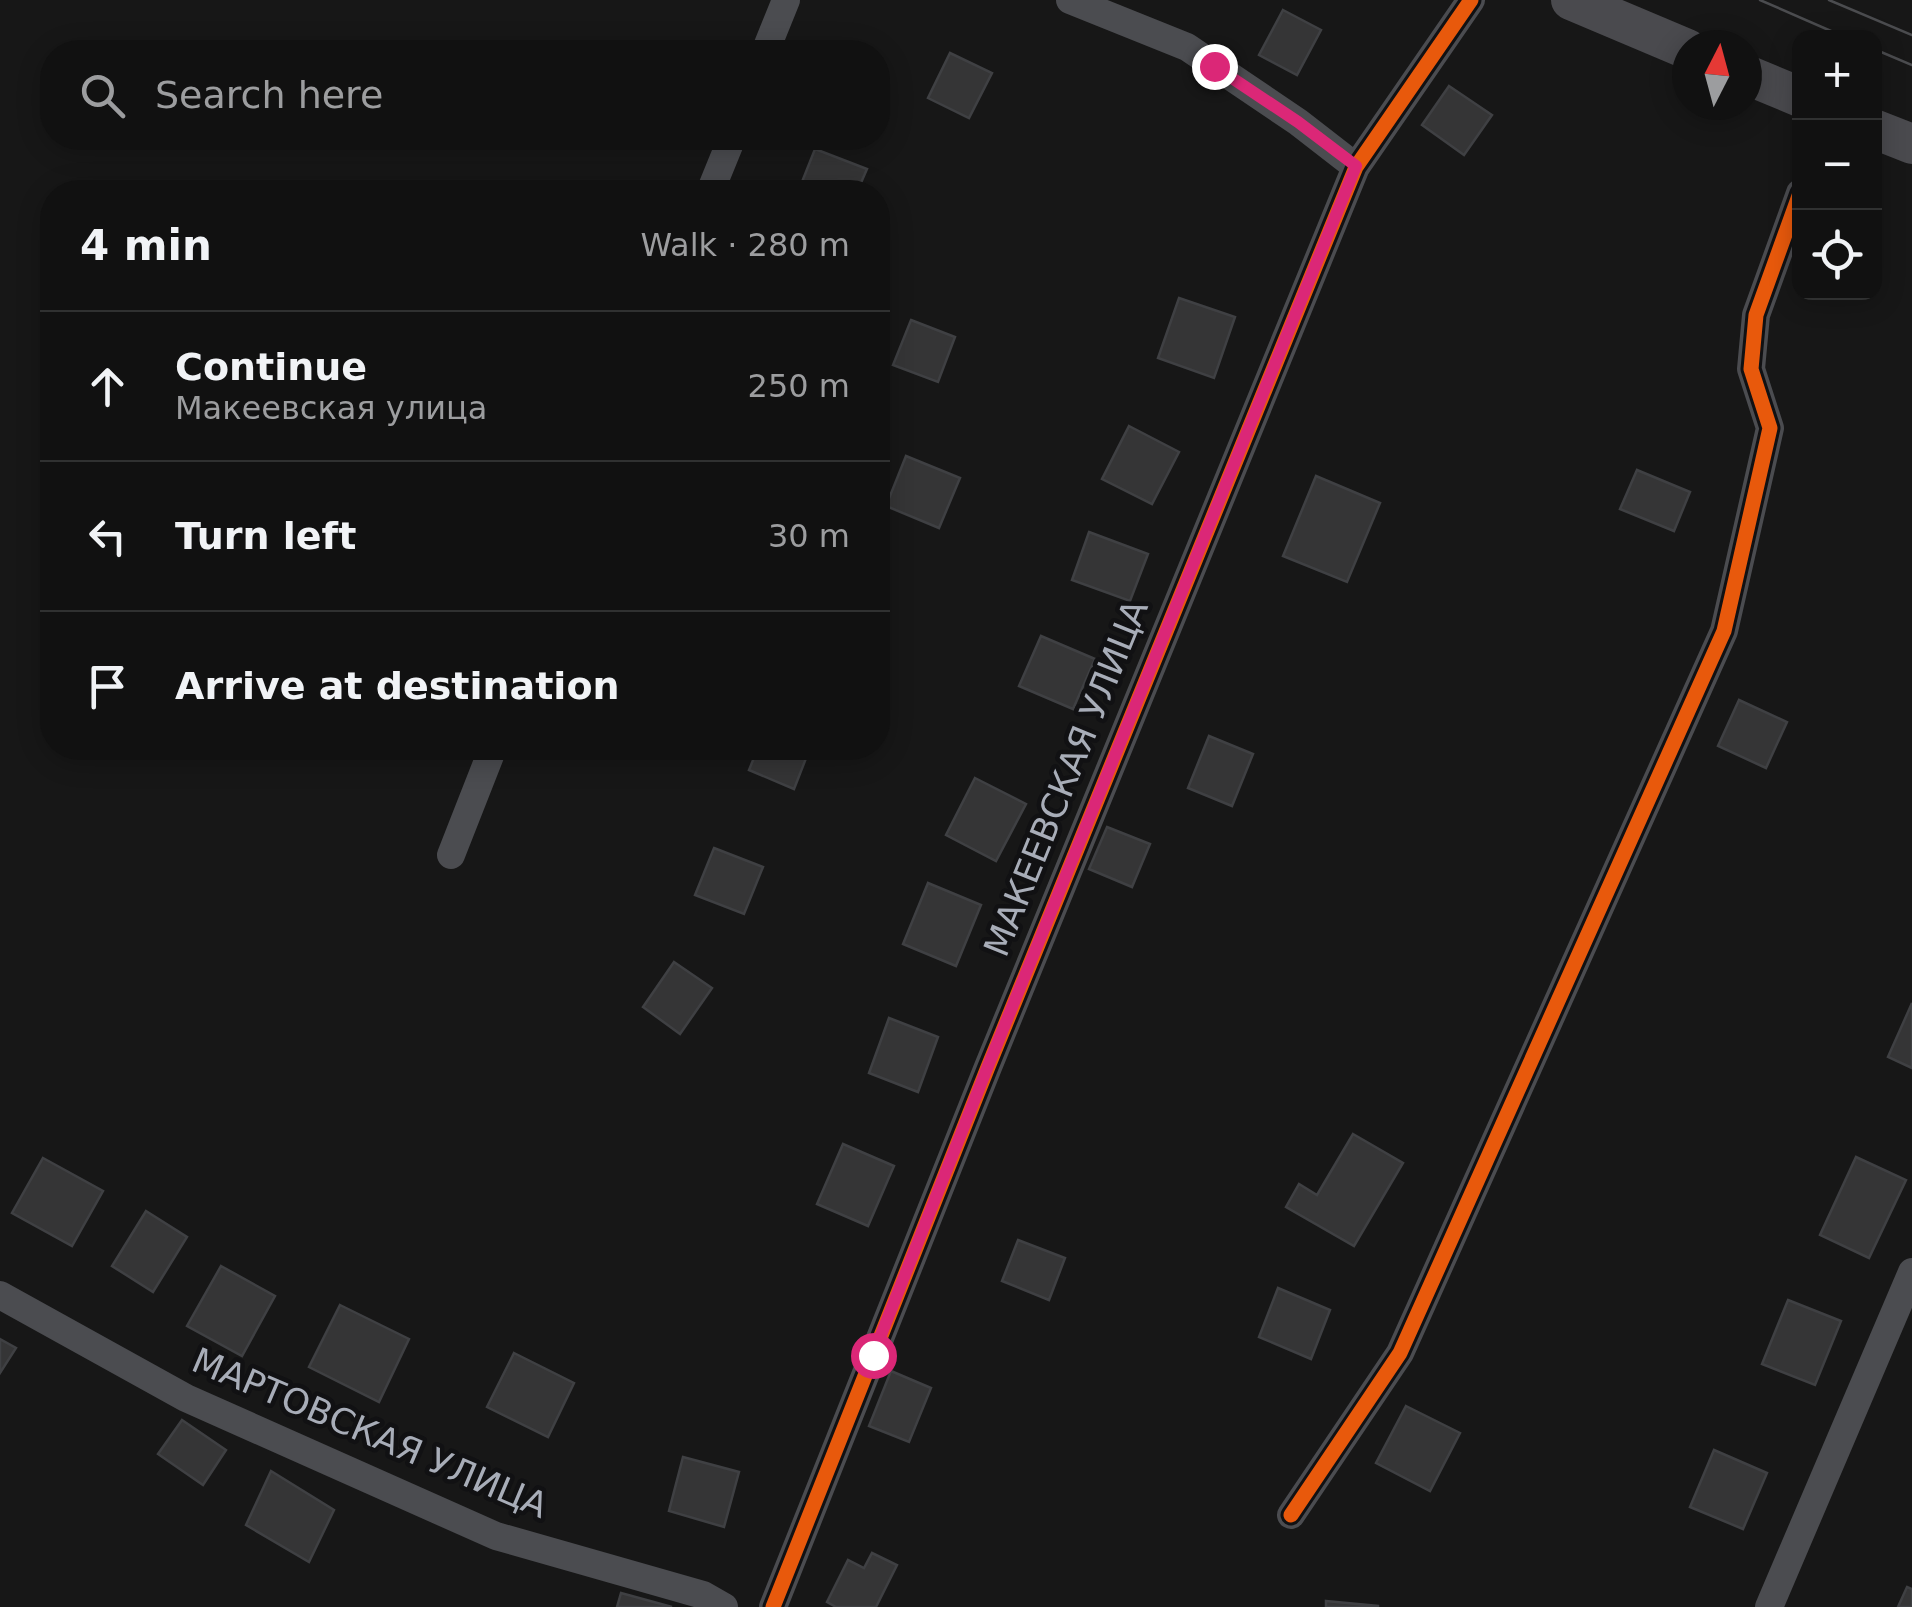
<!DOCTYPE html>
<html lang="en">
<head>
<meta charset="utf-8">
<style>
	body { margin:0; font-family:"DejaVu Sans",sans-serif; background:#1a1a1a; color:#f1f3f6 }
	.controls { position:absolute; right:30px; top:30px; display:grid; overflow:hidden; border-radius:20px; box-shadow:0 5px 25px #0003 }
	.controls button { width:90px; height:90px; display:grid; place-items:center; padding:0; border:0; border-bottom:2px solid #303131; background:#111; color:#f1f3f6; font:50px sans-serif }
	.compass { position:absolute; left:1672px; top:30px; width:90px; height:90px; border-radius:50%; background:#111; box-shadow:0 5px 25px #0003; rotate:6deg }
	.stop { position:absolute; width:30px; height:30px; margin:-22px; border:8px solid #db2777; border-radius:50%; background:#fff }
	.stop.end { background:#db2777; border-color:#fff; box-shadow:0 2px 10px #0008 }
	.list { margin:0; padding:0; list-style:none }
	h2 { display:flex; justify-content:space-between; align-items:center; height:130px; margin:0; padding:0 40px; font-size:42px }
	h2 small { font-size:32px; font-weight:400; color:#9c9d9f }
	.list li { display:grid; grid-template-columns:65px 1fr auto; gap:30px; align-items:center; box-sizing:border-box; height:150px; padding:0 40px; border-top:2px solid #303131 }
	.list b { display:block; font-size:38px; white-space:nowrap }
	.list p { margin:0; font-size:32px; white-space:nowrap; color:#9c9d9f }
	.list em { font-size:32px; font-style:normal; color:#9c9d9f }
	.icon { flex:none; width:55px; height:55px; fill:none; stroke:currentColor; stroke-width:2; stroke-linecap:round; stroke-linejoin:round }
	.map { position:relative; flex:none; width:1912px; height:1607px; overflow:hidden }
	.search { position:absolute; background:#111; box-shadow:0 5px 25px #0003; left:40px; top:40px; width:850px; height:110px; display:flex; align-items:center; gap:25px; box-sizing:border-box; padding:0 35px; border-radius:40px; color:#9c9d9f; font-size:38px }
	.panel { position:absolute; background:#111; box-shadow:0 5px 25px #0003; left:40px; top:180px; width:850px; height:580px; border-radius:40px }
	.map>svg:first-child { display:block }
	.building { fill:#353536; stroke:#3f4043; stroke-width:2.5 }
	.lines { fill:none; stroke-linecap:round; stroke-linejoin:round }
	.street { stroke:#4b4c50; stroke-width:28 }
	.secondary { stroke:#4a4a4e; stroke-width:40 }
	.tram { stroke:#4b4c4f; stroke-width:2.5 }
	.cycleway-casing { stroke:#111113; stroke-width:21 }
	.cycleway { stroke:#e8590c; stroke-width:15 }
	.route { stroke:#db2777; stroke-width:12 }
	.labels { text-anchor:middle; stroke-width:9; stroke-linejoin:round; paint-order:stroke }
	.street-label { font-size:35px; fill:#a8adb8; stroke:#111113 }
</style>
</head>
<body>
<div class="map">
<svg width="1912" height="1607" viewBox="0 0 1912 1607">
	<rect width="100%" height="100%" fill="#171717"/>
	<!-- building -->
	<g class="building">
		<polygon points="1283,10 1321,30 1297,75 1259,55"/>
		<polygon points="950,53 992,73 969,118 928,98"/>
		<polygon points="1449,86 1492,115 1464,155 1422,125"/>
		<polygon points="815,149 867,169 857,192 798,192"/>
		<polygon points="1179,298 1235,317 1214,378 1158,358"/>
		<polygon points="911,320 955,337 938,382 893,365"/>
		<polygon points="1129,426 1179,452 1152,504 1102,479"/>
		<polygon points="906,456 960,478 939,528 886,506"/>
		<polygon points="1637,470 1690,492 1674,531 1620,509"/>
		<polygon points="1316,476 1380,503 1347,582 1283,556"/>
		<polygon points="1089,532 1148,554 1130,601 1072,580"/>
		<polygon points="1041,636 1095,659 1073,709 1019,686"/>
		<polygon points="1739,700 1787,722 1766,768 1718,746"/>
		<polygon points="1209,736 1253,754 1232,806 1188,788"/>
		<polygon points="758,748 810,748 794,789 749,770"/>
		<polygon points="975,778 1026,804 996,861 946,835"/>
		<polygon points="1107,827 1150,844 1132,887 1089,869"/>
		<polygon points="714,848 763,867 744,914 695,895"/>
		<polygon points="928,883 981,905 956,966 903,944"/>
		<polygon points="674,962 712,988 680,1034 643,1007"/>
		<polygon points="1912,1003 1912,1068 1888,1057"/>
		<polygon points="889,1018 938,1037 918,1092 869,1073"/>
		<polygon points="1353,1134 1403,1163 1354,1246 1286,1207 1299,1184 1317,1195"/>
		<polygon points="843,1144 894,1166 868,1226 817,1204"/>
		<polygon points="1856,1157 1906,1180 1869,1258 1820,1235"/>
		<polygon points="43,1158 103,1191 72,1246 12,1213"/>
		<polygon points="146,1211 187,1237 153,1292 112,1266"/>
		<polygon points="1018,1240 1065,1258 1049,1300 1002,1281"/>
		<polygon points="221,1266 275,1296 242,1356 187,1326"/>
		<polygon points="1278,1288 1330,1310 1311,1359 1259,1337"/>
		<polygon points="1788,1300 1841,1321 1815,1385 1762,1364"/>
		<polygon points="340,1305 409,1339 379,1402 309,1367"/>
		<polygon points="0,1339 16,1348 0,1373"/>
		<polygon points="514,1353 574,1383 548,1437 487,1407"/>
		<polygon points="891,1371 931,1388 909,1442 869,1426"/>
		<polygon points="1406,1406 1460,1433 1430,1491 1376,1463"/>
		<polygon points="182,1420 226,1450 203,1485 158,1454"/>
		<polygon points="1714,1450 1767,1473 1743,1529 1690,1507"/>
		<polygon points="683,1457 739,1472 724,1527 669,1511"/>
		<polygon points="271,1471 334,1510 309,1562 246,1525"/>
		<polygon points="872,1553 897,1565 876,1607 836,1607 827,1602 848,1560 864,1568"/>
		<polygon points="1907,1587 1912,1589 1912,1607 1898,1607"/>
		<polygon points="621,1593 672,1607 617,1607"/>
		<polygon points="1326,1601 1378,1606 1378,1607 1326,1607"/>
	</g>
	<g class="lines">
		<!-- street -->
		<g class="street">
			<polyline points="1070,0 1187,47 1298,122 1356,167"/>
			<polyline points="765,52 786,0"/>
			<polyline points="710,192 732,138"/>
			<polyline points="451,855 493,748"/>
			<polyline points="0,1295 186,1398 496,1536 703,1595 724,1607"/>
			<polyline points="1291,1515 1400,1353 1724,631 1770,428 1751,369 1756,315 1800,193"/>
			<polyline points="773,1607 988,1067 1356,167 1471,0"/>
			<polyline points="1769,1607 1912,1272"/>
		</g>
		<!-- secondary -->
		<g class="secondary">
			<polyline points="1571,0 1687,49"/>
			<polyline points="1747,75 1800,97"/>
			<polyline points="1874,129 1912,144"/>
		</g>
		<!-- tram -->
		<g class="tram">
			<polyline points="1760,0 1847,38"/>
			<polyline points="1829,0 1912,35"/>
			<polyline points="1874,49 1912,65"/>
		</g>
		<defs>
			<g id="cycleway">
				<polyline points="1291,1515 1400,1353 1724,631 1770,428 1751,369 1756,315 1800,193"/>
				<polyline points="773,1607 988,1067 1356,167 1471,0"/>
			</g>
		</defs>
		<!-- cycleway casing -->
		<use href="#cycleway" class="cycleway-casing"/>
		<!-- cycleway -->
		<use href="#cycleway" class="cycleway"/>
	</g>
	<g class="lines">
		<!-- route -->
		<polyline class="route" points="873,1355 988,1066 1356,166 1298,122 1214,66"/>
	</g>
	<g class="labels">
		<!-- street labels -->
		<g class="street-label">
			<text transform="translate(1066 778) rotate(-68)" y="12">МАКЕЕВСКАЯ УЛИЦА</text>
			<text transform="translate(370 1433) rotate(23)" y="12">МАРТОВСКАЯ УЛИЦА</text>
		</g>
	</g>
</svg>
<div class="controls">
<button>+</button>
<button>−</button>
<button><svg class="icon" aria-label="locate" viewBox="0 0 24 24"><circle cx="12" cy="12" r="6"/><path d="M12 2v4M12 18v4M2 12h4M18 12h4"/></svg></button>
</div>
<svg class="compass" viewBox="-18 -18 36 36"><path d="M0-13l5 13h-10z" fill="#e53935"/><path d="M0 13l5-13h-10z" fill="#9c9d9f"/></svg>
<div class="stop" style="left:873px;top:1355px"></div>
<div class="stop end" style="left:1214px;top:66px"></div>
<div class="search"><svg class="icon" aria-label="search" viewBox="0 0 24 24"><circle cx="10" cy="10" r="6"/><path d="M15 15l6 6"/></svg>Search here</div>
<section class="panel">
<h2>4 min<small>Walk · 280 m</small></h2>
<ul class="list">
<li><svg class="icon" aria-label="ahead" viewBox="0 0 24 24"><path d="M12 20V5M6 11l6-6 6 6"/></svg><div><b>Continue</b><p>Макеевская улица</p></div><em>250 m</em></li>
<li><svg class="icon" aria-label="left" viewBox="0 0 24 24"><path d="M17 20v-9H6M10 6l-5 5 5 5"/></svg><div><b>Turn left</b></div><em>30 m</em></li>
<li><svg class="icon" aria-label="arrive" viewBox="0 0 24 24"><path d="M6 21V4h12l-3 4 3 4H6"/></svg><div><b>Arrive at destination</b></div></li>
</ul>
</section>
</div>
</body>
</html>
